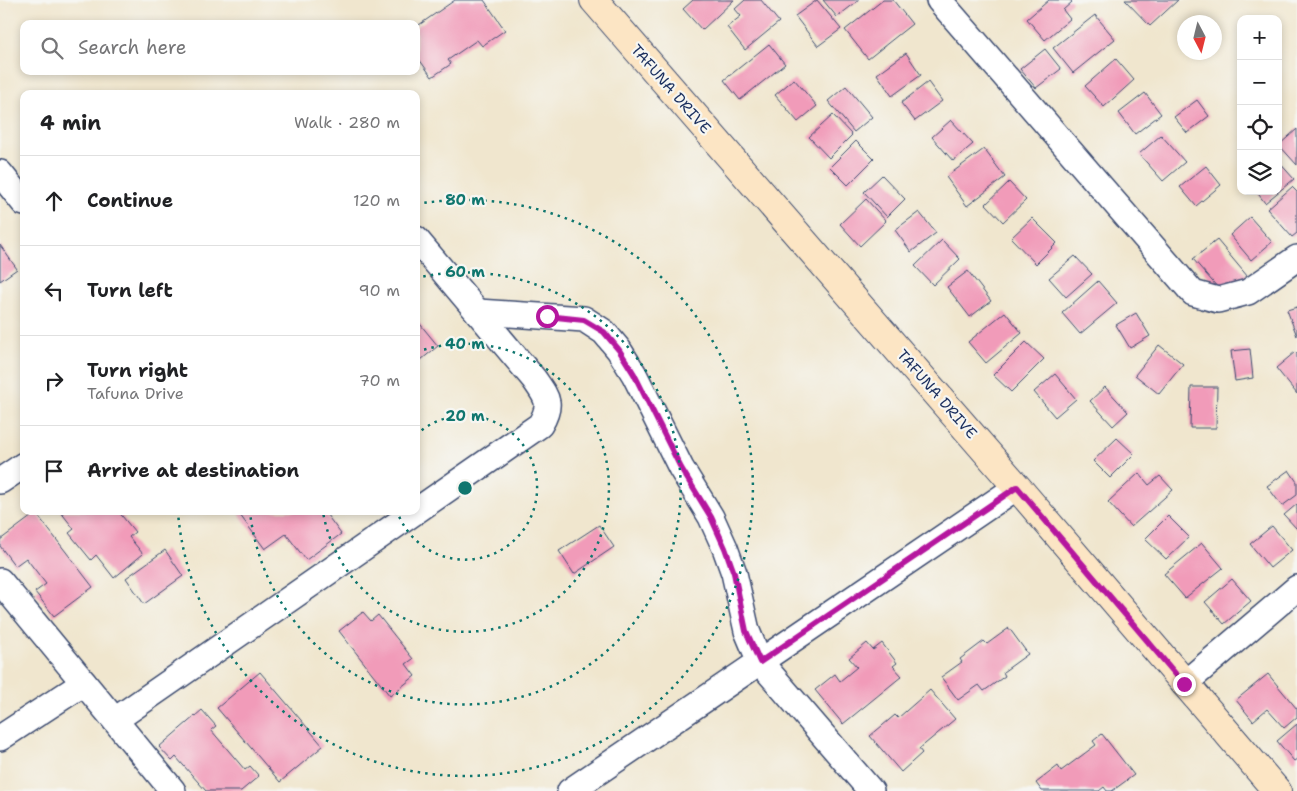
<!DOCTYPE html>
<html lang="en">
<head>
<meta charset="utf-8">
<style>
	body { margin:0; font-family:"Shantell Sans",sans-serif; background:#f6f6f6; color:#202124 }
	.controls { position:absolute; right:15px; top:15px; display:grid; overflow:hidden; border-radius:10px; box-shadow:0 2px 8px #0003 }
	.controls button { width:45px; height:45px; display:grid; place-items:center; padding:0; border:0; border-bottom:1px solid #e0e0e0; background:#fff; color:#202124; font:25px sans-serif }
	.compass { position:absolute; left:1177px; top:15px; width:45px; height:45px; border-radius:50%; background:#fff; box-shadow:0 2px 8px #0003; rotate:173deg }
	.stop { position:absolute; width:15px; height:15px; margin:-11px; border:4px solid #b5179e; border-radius:50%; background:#fff }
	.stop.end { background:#b5179e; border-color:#fff; box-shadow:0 1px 5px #0008 }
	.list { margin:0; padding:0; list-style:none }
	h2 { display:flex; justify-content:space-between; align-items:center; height:65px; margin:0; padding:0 20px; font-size:21px }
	h2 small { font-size:16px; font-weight:400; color:#757577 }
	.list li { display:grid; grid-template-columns:32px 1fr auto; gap:15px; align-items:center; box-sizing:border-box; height:90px; padding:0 20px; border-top:1px solid #e0e0e0 }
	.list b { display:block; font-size:19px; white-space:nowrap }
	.list p { margin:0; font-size:16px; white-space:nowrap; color:#757577 }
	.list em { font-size:16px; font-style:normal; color:#757577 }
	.icon { flex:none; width:28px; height:28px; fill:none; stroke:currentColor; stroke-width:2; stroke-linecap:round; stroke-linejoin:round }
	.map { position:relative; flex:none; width:1297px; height:791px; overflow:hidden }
	.search { position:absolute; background:#fff; box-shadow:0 2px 8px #0003; left:20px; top:20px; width:400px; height:55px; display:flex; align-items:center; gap:12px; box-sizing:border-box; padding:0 18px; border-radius:10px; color:#757577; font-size:19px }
	.panel { position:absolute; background:#fff; box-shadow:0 2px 8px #0003; left:20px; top:90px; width:400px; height:425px; border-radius:10px }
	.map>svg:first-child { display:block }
	.building { fill:#f19bb9 }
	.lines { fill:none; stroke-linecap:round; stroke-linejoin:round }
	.street-casing { stroke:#3b4a6f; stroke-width:28 }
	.secondary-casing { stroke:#3b4a6f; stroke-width:30 }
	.street { stroke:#fff; stroke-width:25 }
	.secondary { stroke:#fce5c4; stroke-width:28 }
	.route { stroke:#b5179e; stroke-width:6 }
	.ring { fill:none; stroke:#0f766e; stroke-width:2.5; stroke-dasharray:2.5 5 }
	.labels { text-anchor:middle; stroke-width:4.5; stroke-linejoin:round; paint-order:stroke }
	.street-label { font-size:15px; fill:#1b2f5e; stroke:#f6f6f2 }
	.centre { fill:#0f766e; stroke:#f6f6f2; stroke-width:2.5 }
	.ring-label { font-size:15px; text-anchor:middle; font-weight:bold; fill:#0f766e; stroke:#f6f6f2; stroke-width:4.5; stroke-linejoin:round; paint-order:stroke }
</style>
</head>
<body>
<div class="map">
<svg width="1297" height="791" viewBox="0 0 1297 791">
	<rect width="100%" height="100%" fill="#f6f6f2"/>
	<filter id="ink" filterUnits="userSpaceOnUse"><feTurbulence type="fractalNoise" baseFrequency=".02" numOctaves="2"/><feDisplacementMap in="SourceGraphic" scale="10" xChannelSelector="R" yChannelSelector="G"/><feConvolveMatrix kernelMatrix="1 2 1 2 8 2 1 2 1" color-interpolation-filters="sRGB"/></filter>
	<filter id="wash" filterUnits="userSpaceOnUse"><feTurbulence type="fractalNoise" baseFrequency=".0096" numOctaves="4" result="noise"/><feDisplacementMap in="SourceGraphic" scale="20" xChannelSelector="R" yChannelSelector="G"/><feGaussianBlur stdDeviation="1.12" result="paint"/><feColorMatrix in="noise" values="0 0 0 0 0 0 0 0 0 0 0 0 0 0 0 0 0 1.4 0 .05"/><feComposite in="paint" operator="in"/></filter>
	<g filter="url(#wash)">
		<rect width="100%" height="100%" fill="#f0e6ce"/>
		<g id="blocks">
			<!-- building -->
			<g class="building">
				<polygon points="455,0 484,0 505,30 482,46 477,40 448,60 451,64 432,77 416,55 416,27"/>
				<polygon points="693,0 734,0 702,30 683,9"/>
				<polygon points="745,0 761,0 779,22 745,50 727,27 741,16 735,9"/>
				<polygon points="817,0 841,29 818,46 795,16"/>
				<polygon points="823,0 859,0 837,17"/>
				<polygon points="883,0 893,0 912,24 868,59 845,30"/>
				<polygon points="1049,0 1070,0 1072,2 1063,10 1070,19 1045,40 1027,19"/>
				<polygon points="1125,0 1178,0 1150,26"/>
				<polygon points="1095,15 1115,39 1073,73 1053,48"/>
				<polygon points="769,44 785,64 740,100 724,80"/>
				<polygon points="1045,49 1061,69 1036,88 1020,69"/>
				<polygon points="906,53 921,75 892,96 877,74"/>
				<polygon points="1116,59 1134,80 1104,107 1085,86"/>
				<polygon points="794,79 817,106 798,122 775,95"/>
				<polygon points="928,82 942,101 915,121 901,103"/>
				<polygon points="846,86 872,117 854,132 828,101"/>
				<polygon points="1145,93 1161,114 1135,134 1119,113"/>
				<polygon points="1197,100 1209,116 1187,133 1174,117"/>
				<polygon points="833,115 852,135 829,158 809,137"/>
				<polygon points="951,120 973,144 953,161 932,137"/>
				<polygon points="1297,129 1297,165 1279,145"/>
				<polygon points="1161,135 1185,162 1163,181 1139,154"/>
				<polygon points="856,141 874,159 848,185 830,167"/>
				<polygon points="984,149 1005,177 967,206 946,177"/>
				<polygon points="1278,161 1294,179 1265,203 1256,191 1278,191"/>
				<polygon points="1206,166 1221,185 1196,206 1180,187"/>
				<polygon points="882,175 905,199 887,217 864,192"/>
				<polygon points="1009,182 1026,200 1003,222 986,204"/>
				<polygon points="1292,187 1297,192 1297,233 1292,237 1267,209"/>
				<polygon points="866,199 886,221 860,246 840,224"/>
				<polygon points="919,212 936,233 911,252 895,230"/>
				<polygon points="1250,217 1272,242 1251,260 1230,235"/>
				<polygon points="1032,218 1057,243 1036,264 1011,238"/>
				<polygon points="942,240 960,259 933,285 915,266"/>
				<polygon points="1217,240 1248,277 1225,296 1193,259"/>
				<polygon points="0,245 17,269 0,281"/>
				<polygon points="1075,256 1092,274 1066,297 1049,278"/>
				<polygon points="968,271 991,301 970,317 947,287"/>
				<polygon points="1098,281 1117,303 1080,334 1062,313"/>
				<polygon points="1297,307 1297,336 1287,310"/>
				<polygon points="1005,312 1022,333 986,363 968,342"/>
				<polygon points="1136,313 1150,336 1130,348 1116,325"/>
				<polygon points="416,319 438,346 416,364"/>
				<polygon points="1026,342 1044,359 1011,392 993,375"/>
				<polygon points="1159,345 1183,364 1159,394 1135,375"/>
				<polygon points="1250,349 1253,378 1235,381 1231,351"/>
				<polygon points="1295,352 1297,354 1297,394 1276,368"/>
				<polygon points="1055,374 1076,399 1055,417 1034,392"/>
				<polygon points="1105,387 1128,412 1113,426 1090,401"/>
				<polygon points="1191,387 1217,387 1216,428 1190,428"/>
				<polygon points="1117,438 1134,454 1110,478 1093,461"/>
				<polygon points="1289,470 1297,482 1297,495 1282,506 1267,486"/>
				<polygon points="1139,473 1149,485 1160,476 1173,490 1131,527 1108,502"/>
				<polygon points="1297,504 1297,529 1284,515"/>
				<polygon points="60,511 118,511 135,532 129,537 143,554 114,578 96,555 91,560 69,533 74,529"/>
				<polygon points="237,511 324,511 341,534 306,560 286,534 265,549"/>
				<polygon points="36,513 93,587 54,616 35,592 46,584 26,558 15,566 0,546 0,540"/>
				<polygon points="1168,516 1189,537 1166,559 1145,539"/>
				<polygon points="599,525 614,547 574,574 559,551"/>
				<polygon points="1272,526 1292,550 1270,568 1250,544"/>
				<polygon points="1202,543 1223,568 1185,598 1164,574"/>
				<polygon points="165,550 183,576 144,604 126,578"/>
				<polygon points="1232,579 1251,601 1224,624 1205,602"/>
				<polygon points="363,612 371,621 378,615 413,659 406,664 415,676 390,696 339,631"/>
				<polygon points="1009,628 1028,654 1003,672 1005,676 984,691 979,685 958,700 941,677 962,662 960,659 984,641 987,644"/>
				<polygon points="867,643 873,650 882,643 897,663 893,666 902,676 843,724 815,690 835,674 840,681 857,667 849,658"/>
				<polygon points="260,672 323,746 280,782 217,708"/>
				<polygon points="1268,674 1297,709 1297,717 1284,728 1267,709 1253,721 1236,700"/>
				<polygon points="930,690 955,719 919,749 922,753 901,772 870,736 895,715 898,718"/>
				<polygon points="202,710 216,726 211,730 245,770 250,766 259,776 241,791 206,791 176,757 172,761 159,747"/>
				<polygon points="1297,724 1297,759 1294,761 1277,741"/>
				<polygon points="1102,734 1134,775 1112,791 1107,791 1104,787 1099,791 1042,791 1036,783 1058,766 1061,771 1096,745 1093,741"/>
			</g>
		</g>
	</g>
	<g filter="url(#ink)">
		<use href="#blocks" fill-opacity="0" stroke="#3b4a6f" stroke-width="1"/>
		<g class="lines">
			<defs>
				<g id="street">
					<polyline points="939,0 1193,293 1218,300 1248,292 1297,258"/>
					<polyline points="0,173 24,203"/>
					<polyline points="478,312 584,319 604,332 619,350 634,374 681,468 711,517 725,548 734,573 747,631 760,662 871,791"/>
					<polyline points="0,481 24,465"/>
					<polyline points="0,581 173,791"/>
					<polyline points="1184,684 1297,588"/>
					<path d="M115,720L540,425C553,403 547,398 534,379L416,239"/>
					<polyline points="0,738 84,683"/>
					<polyline points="570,791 1017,487"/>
				</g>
				<polyline id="secondary" points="594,0 1017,487 1277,791"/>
			</defs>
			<!-- street casing -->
			<use href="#street" class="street-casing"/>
			<!-- secondary casing -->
			<use href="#secondary" class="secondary-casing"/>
			<!-- street -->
			<use href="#street" class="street"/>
			<!-- secondary -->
			<use href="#secondary" class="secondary"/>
		</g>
	</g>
	<g class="lines" filter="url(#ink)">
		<!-- route -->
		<polyline class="route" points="547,316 584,320 604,332 619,350 634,374 681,468 711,517 725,548 734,573 746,631 760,662 1017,487 1184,684"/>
	</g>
	<!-- distance rings -->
	<g class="ring">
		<path d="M416 435A72 72 0 1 1 397 511"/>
		<path d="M417 352A144 144 0 1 1 323 512"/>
		<path d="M416 278A216 216 0 1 1 250 512"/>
		<path d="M417 204A288 288 0 1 1 178 513"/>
	</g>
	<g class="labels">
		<!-- street labels -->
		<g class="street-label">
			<text transform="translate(671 89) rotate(49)" y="5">TAFUNA DRIVE</text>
			<text transform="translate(937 394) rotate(49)" y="5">TAFUNA DRIVE</text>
		</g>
	</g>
	<circle cx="465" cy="488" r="8" class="centre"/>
	<g class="ring-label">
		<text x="465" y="205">80 m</text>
		<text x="465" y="277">60 m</text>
		<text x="465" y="349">40 m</text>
		<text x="465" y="421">20 m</text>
	</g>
</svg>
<div class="controls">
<button>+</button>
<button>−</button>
<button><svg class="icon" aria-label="locate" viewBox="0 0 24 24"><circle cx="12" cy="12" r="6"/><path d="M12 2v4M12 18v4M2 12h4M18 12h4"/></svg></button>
<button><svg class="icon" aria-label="layers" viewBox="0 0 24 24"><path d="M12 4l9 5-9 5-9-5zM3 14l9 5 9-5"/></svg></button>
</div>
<svg class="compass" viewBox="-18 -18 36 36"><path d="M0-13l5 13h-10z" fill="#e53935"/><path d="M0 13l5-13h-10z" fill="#757577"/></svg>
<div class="stop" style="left:547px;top:316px"></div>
<div class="stop end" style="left:1184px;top:684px"></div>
<div class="search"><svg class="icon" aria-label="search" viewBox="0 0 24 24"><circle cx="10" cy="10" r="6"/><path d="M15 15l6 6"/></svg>Search here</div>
<section class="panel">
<h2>4 min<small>Walk · 280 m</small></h2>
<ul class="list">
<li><svg class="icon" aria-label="ahead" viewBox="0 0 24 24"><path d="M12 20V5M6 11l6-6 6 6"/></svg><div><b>Continue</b></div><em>120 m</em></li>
<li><svg class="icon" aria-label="left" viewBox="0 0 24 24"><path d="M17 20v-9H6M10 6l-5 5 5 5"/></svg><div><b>Turn left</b></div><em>90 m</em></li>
<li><svg class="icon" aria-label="right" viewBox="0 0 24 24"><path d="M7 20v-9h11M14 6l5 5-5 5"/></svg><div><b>Turn right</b><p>Tafuna Drive</p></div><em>70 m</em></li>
<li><svg class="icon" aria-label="arrive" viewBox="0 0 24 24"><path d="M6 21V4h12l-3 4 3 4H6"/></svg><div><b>Arrive at destination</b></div></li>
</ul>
</section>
</div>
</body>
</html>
